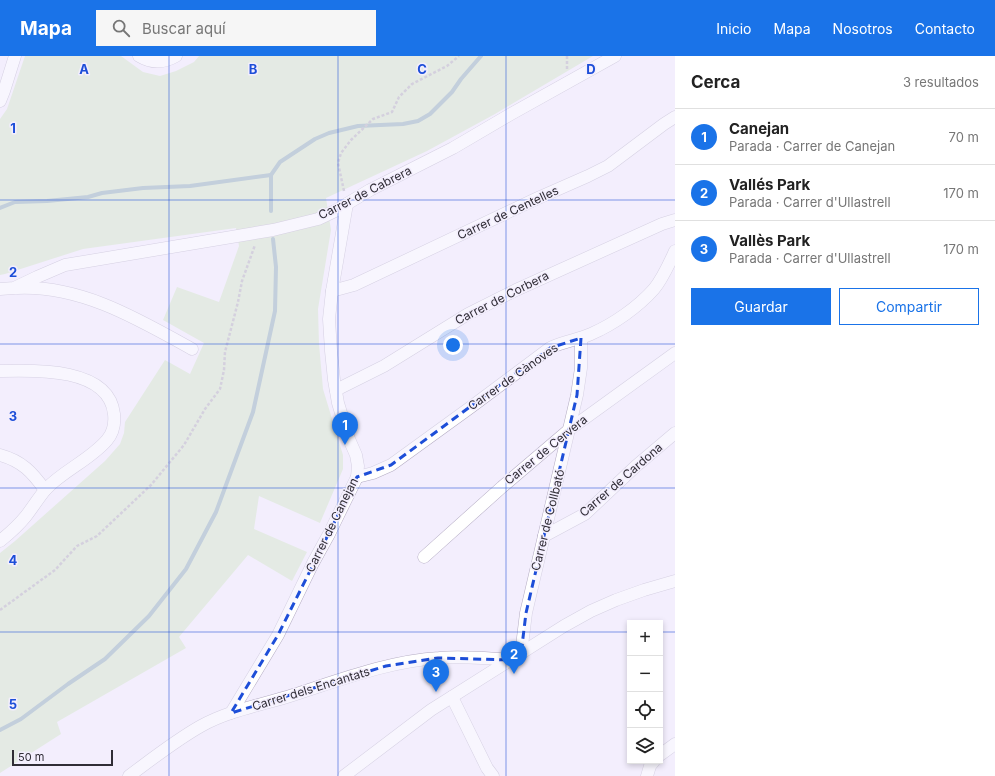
<!DOCTYPE html>
<html lang="es">
<head>
<meta charset="utf-8">
<style>
	body { margin:0; font-family:Inter,sans-serif; background:#f6f6f6; color:#222 }
	.controls { position:absolute; right:12px; bottom:12px; display:grid; overflow:hidden; border-radius:0px; box-shadow:0 2px 6px #0003 }
	.controls button { width:36px; height:36px; display:grid; place-items:center; padding:0; border:0; border-bottom:1px solid #e0e0e0; background:#fff; color:#222; font:20px sans-serif }
	.scale { position:absolute; left:12px; bottom:10px; width:101px; box-sizing:border-box; padding-left:4px; border:2px solid #302d36; border-top:0; font-size:11px; line-height:14px; white-space:nowrap; color:#302d36; -webkit-text-stroke:3px #f3eefd; paint-order:stroke }
	.you { position:absolute; left:453px; top:289px; width:14px; height:14px; margin:-10px; border:3px solid #fff; border-radius:50%; background:#1a73e8; box-shadow:0 0 0 6px #1a73e833 }
	.badge { display:grid; place-items:center; width:26px; height:26px; border-radius:50%; background:#1a73e8; color:#fff; font-size:13px; font-weight:700 }
	.pin { position:absolute; translate:-50% -33px; filter:drop-shadow(0 1px 2px #0008) }
	.pin::after { content:''; position:absolute; top:21px; width:14px; height:12px; background:inherit; clip-path:polygon(0 0,100% 0,50% 100%) }
	.list { margin:0; padding:0; list-style:none }
	h2 { display:flex; justify-content:space-between; align-items:center; height:52px; margin:0; padding:0 16px; font-size:17px }
	h2 small { font-size:13px; font-weight:400; color:#767676 }
	.list li { display:grid; grid-template-columns:26px 1fr auto; gap:12px; align-items:center; box-sizing:border-box; height:56px; padding:0 16px; border-top:1px solid #e0e0e0 }
	.list b { display:block; font-size:15px; white-space:nowrap }
	.list p { margin:0; font-size:13px; white-space:nowrap; color:#767676 }
	.list em { font-size:13px; font-style:normal; color:#767676 }
	.actions { display:flex; gap:8px; padding:12px 16px }
	.actions a { flex:1; padding:9px 0; border:1px solid #1a73e8; border-radius:0px; text-align:center; font-size:14px; color:#1a73e8 }
	.actions .main { background:#1a73e8; color:#fff }
	.icon { flex:none; width:22px; height:22px; fill:none; stroke:currentColor; stroke-width:2; stroke-linecap:round; stroke-linejoin:round }
	.map { position:relative; flex:none; width:675px; height:720px; overflow:hidden }
	header { display:flex; align-items:center; gap:24px; box-sizing:border-box; height:56px; padding:0 20px; background:#1a73e8; color:#fff }
	header strong { font-size:19px }
	nav { display:flex; gap:22px; margin-inline-start:auto; font-size:14px }
	.search { width:280px; height:36px; background:#f6f6f6; display:flex; align-items:center; gap:10px; box-sizing:border-box; padding:0 14px; border-radius:0px; color:#767676; font-size:15px }
	main { display:flex }
	aside { flex:1; background:#fff }
	.map>svg:first-child { display:block }
	.green { fill:#d3e5c5 }
	.lines { fill:none; stroke-linecap:round; stroke-linejoin:round }
	.stream { stroke:#89a8b3; stroke-width:4 }
	.street-casing { stroke:#b4acc3; stroke-width:13 }
	.path { stroke:#b0abb8; stroke-width:2.5; stroke-dasharray:3 2; stroke-linecap:butt }
	.street { stroke:#fff; stroke-width:12 }
	.marked { fill:none; stroke:#1d4ed8; stroke-width:3; stroke-dasharray:8 5; stroke-linejoin:round }
	.grid { fill:none; stroke:#1d4ed8; stroke-width:1; stroke-opacity:0.55 }
	.labels { text-anchor:middle; stroke-width:3; stroke-linejoin:round; paint-order:stroke }
	.street-label { font-size:12px; fill:#302d36; stroke:#f3eefd }
	.grid-label { font-size:13px; text-anchor:middle; font-weight:bold; fill:#1d4ed8; stroke:#f3eefd; stroke-width:3; stroke-linejoin:round; paint-order:stroke }
</style>
</head>
<body>
<header>
<strong>Mapa</strong>
<div class="search"><svg class="icon" aria-label="search" viewBox="0 0 24 24"><circle cx="10" cy="10" r="6"/><path d="M15 15l6 6"/></svg>Buscar aquí</div>
<nav><a>Inicio</a><a>Mapa</a><a>Nosotros</a><a>Contacto</a></nav>
</header>
<main>
<div class="map">
<svg width="675" height="720" viewBox="0 0 675 720">
	<rect width="100%" height="100%" fill="#f3eefd"/>
	<!-- green -->
	<polygon class="green" points="25,0 121,0 143,16 160,20 176,15 194,6 199,0 593,0 495,58 427,95 326,142 331,174 318,253 319,288 323,333 343,399 343,413 320,467 259,440 254,473 307,496 292,525 248,499 179,581 186,592 57,666 61,678 0,717 0,497 15,485 105,405 120,388 124,377 125,366 165,304 190,318 204,287 163,264 177,231 219,246 239,190 236,172 83,193 5,218 0,219 0,63 7,53"/>
	<g class="lines">
		<!-- stream -->
		<g class="stream">
			<polyline points="0,152 15,146 47,145 88,141 102,137 143,132 190,130 271,119"/>
			<polyline points="271,155 271,119 280,106 315,83 329,77 358,70 403,68 418,65 430,58 452,36 461,23 481,0"/>
			<polyline points="0,674 21,663 68,628 105,603 149,560 186,513 216,456 253,356 275,255 276,211 273,183"/>
		</g>
		<defs>
			<g id="street">
				<path d="M139,0C152,8 164,7 176,0"/>
				<polyline points="0,45 4,35 15,0"/>
				<path d="M17,232C81,229 138,263 192,293"/>
				<polyline points="0,233 14,232 37,221 65,209 273,174 318,163 335,155 370,134 453,92 511,58 615,0"/>
				<polyline points="332,235 354,229 538,142 588,120 608,110 664,68 675,61"/>
				<path d="M0,315C34,314 109,311 114,358C115,367 113,377 107,384C90,404 64,414 46,433C39,441 33,451 26,460C18,470 10,477 0,485"/>
				<polyline points="336,334 384,310 468,258 516,234 662,168 675,164"/>
				<path d="M0,399C22,405 32,416 45,434"/>
				<path d="M357,421L373,417L391,409L471,351L550,292C564,285 578,284 591,278C614,268 638,251 654,233C663,222 669,208 675,195"/>
				<polyline points="544,480 585,458 636,410 675,377"/>
				<polyline points="424,501 502,431 570,373 675,297"/>
				<polyline points="521,598 526,557 577,339 581,312 581,282"/>
				<polyline points="452,641 487,712 493,720"/>
				<polyline points="231,657 278,579 313,507 329,478 357,421 358,410 356,399 349,383 338,347 334,324 331,295 329,263 332,235 347,148"/>
				<polyline points="660,699 675,688"/>
				<path d="M129,720C152,703 176,684 201,670C230,654 262,649 293,639C340,624 389,605 439,602C463,600 487,602 512,604"/>
				<polyline points="344,720 431,654 564,570 591,555 616,544 644,534 675,525"/>
				<polyline points="647,720 650,710 654,705"/>
			</g>
		</defs>
		<!-- street casing -->
		<use href="#street" class="street-casing"/>
		<!-- path -->
		<g class="path">
			<polyline points="567,0 567,13"/>
			<polyline points="344,135 338,107 341,97 351,84 373,63 392,56 399,41 412,28 447,10 459,0"/>
			<polyline points="0,554 55,514 77,490 97,480 151,429 184,389 205,353 220,333 224,314 225,296 238,246 242,225 255,189"/>
		</g>
		<!-- street -->
		<use href="#street" class="street"/>
	</g>
	<!-- marked area -->
	<path d="M0 0H675V720H0ZM581,282L577,339L526,557L521,598L512,604L438,602L386,610L231,657L278,579L357,421L391,409L550,292Z" fill="#f3eefd" fill-opacity=".55" fill-rule="evenodd"/>
	<path class="marked" d="M581,282L577,339L526,557L521,598L512,604L438,602L386,610L231,657L278,579L357,421L391,409L550,292Z"/>
	<!-- grid -->
	<path class="grid" d="M169,0V720M338,0V720M506,0V720M0,144H675M0,288H675M0,432H675M0,576H630M660,576H675"/>
	<g class="labels">
		<!-- street labels -->
		<g class="street-label">
			<text transform="translate(365 137) rotate(-27)" y="4">Carrer de Cabrera</text>
			<text transform="translate(508 157) rotate(-25)" y="4">Carrer de Centelles</text>
			<text transform="translate(502 242) rotate(-27)" y="4">Carrer de Corbera</text>
			<text transform="translate(513 321) rotate(-35)" y="4">Carrer de Cànoves</text>
			<text transform="translate(546 394) rotate(-39)" y="4">Carrer de Cervera</text>
			<text transform="translate(621 424) rotate(-41)" y="4">Carrer de Cardona</text>
			<text transform="translate(548 464) rotate(-76)" y="4">Carrer de Collbató</text>
			<text transform="translate(332 469) rotate(-64)" y="4">Carrer de Canejan</text>
			<text transform="translate(311 633) rotate(-17)" y="4">Carrer dels Encantats</text>
		</g>
	</g>
	<g class="grid-label">
		<text x="84" y="18">A</text>
		<text x="253" y="18">B</text>
		<text x="422" y="18">C</text>
		<text x="591" y="18">D</text>
		<text x="13" y="77">1</text>
		<text x="13" y="221">2</text>
		<text x="13" y="365">3</text>
		<text x="13" y="509">4</text>
		<text x="13" y="653">5</text>
	</g>
</svg>
<div class="controls">
<button>+</button>
<button>−</button>
<button><svg class="icon" aria-label="locate" viewBox="0 0 24 24"><circle cx="12" cy="12" r="6"/><path d="M12 2v4M12 18v4M2 12h4M18 12h4"/></svg></button>
<button><svg class="icon" aria-label="layers" viewBox="0 0 24 24"><path d="M12 4l9 5-9 5-9-5zM3 14l9 5 9-5"/></svg></button>
</div>
<div class="scale">50 m</div>
<div class="you"></div>
<div class="pin badge" style="left:345px;top:389px">1</div>
<div class="pin badge" style="left:514px;top:618px">2</div>
<div class="pin badge" style="left:436px;top:636px">3</div>
</div>
<aside>
<h2>Cerca<small>3 resultados</small></h2>
<ul class="list">
<li><span class="badge">1</span><div><b>Canejan</b><p>Parada · Carrer de Canejan</p></div><em>70 m</em></li>
<li><span class="badge">2</span><div><b>Vallés Park</b><p>Parada · Carrer d'Ullastrell</p></div><em>170 m</em></li>
<li><span class="badge">3</span><div><b>Vallès Park</b><p>Parada · Carrer d'Ullastrell</p></div><em>170 m</em></li>
</ul>
<div class="actions"><a class="main">Guardar</a><a>Compartir</a></div>
</aside>
</main>
</body>
</html>
